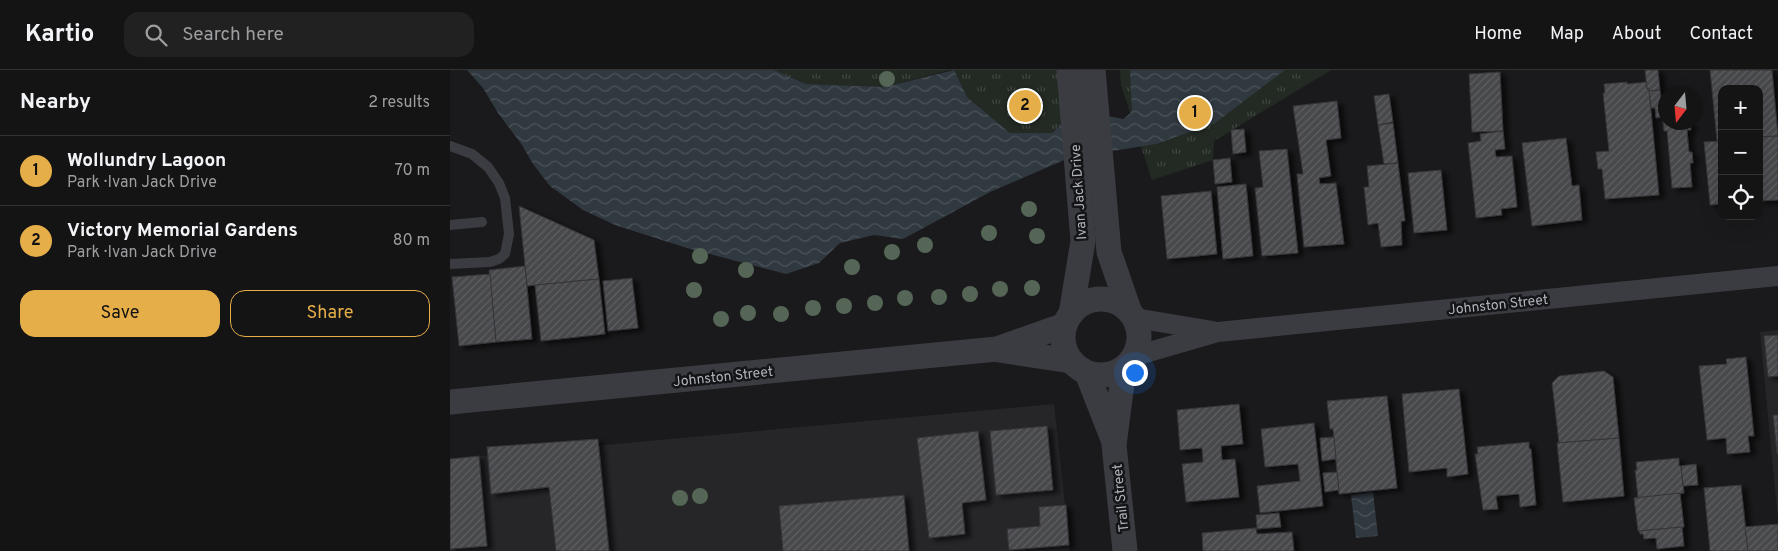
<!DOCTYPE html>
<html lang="en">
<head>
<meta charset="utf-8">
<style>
	body { margin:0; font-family:Overpass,sans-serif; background:#212122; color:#f1f3f6 }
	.controls { position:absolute; right:15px; top:15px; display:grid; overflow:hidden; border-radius:10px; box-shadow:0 5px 20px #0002 }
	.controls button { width:45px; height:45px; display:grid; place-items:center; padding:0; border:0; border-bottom:1px solid #333334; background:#141415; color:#f1f3f6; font:25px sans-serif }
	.compass { position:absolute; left:1208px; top:15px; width:45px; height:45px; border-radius:50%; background:#141415; box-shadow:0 5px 20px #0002; rotate:196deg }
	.you { position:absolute; left:684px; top:302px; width:18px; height:18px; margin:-12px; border:4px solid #fff; border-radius:50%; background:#1a73e8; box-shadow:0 0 0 8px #1a73e833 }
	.badge { display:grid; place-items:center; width:32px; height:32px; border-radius:50%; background:#e6ae48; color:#111; font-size:16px; font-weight:700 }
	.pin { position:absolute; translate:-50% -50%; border:2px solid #fff; box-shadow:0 1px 5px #0006 }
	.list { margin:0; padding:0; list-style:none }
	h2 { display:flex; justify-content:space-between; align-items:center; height:65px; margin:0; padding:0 20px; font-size:21px }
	h2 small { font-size:16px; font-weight:400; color:#9d9ea0 }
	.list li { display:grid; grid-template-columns:32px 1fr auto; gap:15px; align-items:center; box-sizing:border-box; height:70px; padding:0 20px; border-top:1px solid #333334 }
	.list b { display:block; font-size:19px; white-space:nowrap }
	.list p { margin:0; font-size:16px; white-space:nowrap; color:#9d9ea0 }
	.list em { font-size:16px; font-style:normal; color:#9d9ea0 }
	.actions { display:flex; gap:10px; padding:15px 20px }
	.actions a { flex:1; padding:11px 0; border:1px solid #e6ae48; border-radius:15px; text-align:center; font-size:18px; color:#e6ae48 }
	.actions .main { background:#e6ae48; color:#111 }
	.icon { flex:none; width:28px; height:28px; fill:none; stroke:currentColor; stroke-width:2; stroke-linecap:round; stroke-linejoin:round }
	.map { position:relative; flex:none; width:1328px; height:481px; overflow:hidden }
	header { display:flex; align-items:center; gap:30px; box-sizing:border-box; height:70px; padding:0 25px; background:#141415; border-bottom:1px solid #333334 }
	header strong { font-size:24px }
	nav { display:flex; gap:28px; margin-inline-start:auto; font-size:18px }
	.search { width:350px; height:45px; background:#212122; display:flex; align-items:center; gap:12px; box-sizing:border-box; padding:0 18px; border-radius:15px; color:#9d9ea0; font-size:19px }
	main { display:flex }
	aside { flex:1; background:#141415 }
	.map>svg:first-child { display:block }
	.built { fill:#262629 }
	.park { fill:url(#park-tufts) }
	.water { fill:url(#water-waves) }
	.building { fill:url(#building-hatch); stroke:#343438; filter:url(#shadow) }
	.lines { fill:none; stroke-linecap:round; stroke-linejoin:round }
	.service { stroke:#3b3c41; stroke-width:10 }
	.minor { stroke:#3b3c41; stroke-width:20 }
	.tertiary { stroke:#3b3c41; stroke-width:25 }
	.tree { fill:#556657 }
	.labels { text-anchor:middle; stroke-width:5; stroke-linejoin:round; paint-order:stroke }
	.street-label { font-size:14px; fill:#aeb2bb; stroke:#151517 }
</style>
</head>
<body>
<header>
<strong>Kartio</strong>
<div class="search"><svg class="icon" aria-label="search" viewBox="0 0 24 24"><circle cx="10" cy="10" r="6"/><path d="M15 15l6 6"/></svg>Search here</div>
<nav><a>Home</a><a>Map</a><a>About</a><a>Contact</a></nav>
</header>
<main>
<aside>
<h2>Nearby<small>2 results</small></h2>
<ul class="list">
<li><span class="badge">1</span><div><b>Wollundry Lagoon</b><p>Park · Ivan Jack Drive</p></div><em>70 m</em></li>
<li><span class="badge">2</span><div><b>Victory Memorial Gardens</b><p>Park · Ivan Jack Drive</p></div><em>80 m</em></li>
</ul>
<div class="actions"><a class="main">Save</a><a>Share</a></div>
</aside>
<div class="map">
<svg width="1328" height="481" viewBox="0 0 1328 481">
	<defs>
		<pattern id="park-tufts" width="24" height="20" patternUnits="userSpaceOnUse" patternTransform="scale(1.25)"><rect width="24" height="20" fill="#222a23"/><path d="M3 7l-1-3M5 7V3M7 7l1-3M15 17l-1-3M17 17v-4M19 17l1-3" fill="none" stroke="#404641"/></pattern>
		<pattern id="water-waves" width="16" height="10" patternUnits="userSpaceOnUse" patternTransform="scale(1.25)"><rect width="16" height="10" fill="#313940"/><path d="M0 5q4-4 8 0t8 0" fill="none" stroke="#4c535a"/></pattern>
		<pattern id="building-hatch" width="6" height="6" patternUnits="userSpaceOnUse" patternTransform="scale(1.25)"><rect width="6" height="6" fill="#47484c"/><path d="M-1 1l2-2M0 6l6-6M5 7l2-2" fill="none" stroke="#5f6064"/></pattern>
		<filter id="shadow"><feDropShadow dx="5.5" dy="3" stdDeviation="2.5" flood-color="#0009"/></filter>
	</defs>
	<rect width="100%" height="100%" fill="#1a1a1c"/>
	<!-- built -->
	<g class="built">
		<polygon points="1328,260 1328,451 1310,262"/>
		<polygon points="604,334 620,481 0,481 0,389"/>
	</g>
	<!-- park -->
	<g class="park">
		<polygon points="324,0 500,0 435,17 356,14"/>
		<polygon points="504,0 619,0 622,45 602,63 560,63 517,27"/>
		<polygon points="670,0 881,0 764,71 763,90 702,110 671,15"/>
	</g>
	<!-- water -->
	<g class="water">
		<polygon points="17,0 324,0 356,14 435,17 504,0 517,27 560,63 602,63 622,45 647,44 673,49 682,42 680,0 835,0 765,53 706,74 650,83 626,85 540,122 453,169 424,165 390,173 369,193 336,204 237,178 165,155 133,140 100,116 83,94 72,75 48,43 33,18"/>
		<polygon points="923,422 928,466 906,468 901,425"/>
	</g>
	<!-- building -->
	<g class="building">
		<polygon points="1195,0 1208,0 1210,20 1199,21 1199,18 1197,19"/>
		<polygon points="1260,0 1322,0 1328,66 1309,67 1309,19 1272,19 1272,71 1267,71"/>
		<polygon points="1050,2 1053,61 1022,62 1019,4"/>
		<polygon points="1177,12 1177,14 1196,12 1197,19 1199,19 1209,125 1155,129 1152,99 1148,99 1146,82 1159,81 1153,23 1155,23 1154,14"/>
		<polygon points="1210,20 1212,33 1216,32 1216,41 1212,41 1213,47 1206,48 1205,38 1201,38 1199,21"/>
		<polygon points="939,24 943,52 928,55 924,26"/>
		<polygon points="887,31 891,68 876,70 881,106 869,108 870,114 886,113 894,174 854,177 847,104 853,104 843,36"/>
		<polygon points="1212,42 1216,42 1216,52 1240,52 1241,60 1237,60 1239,82 1242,82 1243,93 1240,93 1242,117 1222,118 1217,61 1214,61"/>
		<polygon points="943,53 948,93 934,94 928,55"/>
		<polygon points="794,59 796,82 783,84 781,60"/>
		<polygon points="1053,61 1055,79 1045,80 1046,87 1062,86 1067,137 1051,139 1052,145 1026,148 1018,73 1031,71 1030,64"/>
		<polygon points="1328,66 1328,130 1309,131 1309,67"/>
		<polygon points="1116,68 1122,116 1129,115 1132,150 1082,156 1072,73"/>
		<polygon points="1267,71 1272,71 1272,134 1260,135 1254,72"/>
		<polygon points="837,79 848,183 812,186 805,118 813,117 809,81"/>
		<polygon points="780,88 782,112 765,114 763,90"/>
		<polygon points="948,93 955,151 951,151 952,175 931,177 928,153 918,155 914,117 919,117 917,96"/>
		<polygon points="991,100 997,160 964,163 958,103"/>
		<polygon points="796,114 803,186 773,189 767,117"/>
		<polygon points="761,121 767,184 717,189 711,126"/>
		<polygon points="69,136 144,170 149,209 77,216"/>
		<polygon points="75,196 82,269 46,272 39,200"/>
		<polygon points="40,204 46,272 9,276 2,207"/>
		<polygon points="182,208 188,258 158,261 153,211"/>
		<polygon points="149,209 155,264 91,271 85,215"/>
		<polygon points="1328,265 1328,306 1318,307 1314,266"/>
		<polygon points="1296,287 1304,366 1298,366 1300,382 1277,384 1276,368 1257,370 1249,296 1277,294 1276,289"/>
		<polygon points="1154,301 1163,307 1169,368 1109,373 1102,313 1109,306"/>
		<polygon points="1009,319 1018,404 997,407 997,398 959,402 952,324"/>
		<polygon points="937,326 947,418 889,424 883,359 880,359 877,331"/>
		<polygon points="789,334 793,374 771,376 772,390 785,389 789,427 736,432 732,394 753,392 752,378 730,380 727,340"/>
		<polygon points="1323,345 1328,345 1328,384 1327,384"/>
		<polygon points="864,353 873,436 810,443 807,416 850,411 848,394 815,397 811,359"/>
		<polygon points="597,356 603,420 546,425 540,361"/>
		<polygon points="528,361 536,430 512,433 515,464 479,468 467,368"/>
		<polygon points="884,367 886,389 872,391 870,368"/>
		<polygon points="1169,368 1174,426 1113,432 1107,373"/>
		<polygon points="148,369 159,481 106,481 99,417 41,424 37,377"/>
		<polygon points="1079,372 1079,378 1081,379 1086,435 1070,437 1069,424 1046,426 1048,439 1033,440 1025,384 1028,384 1027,377"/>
		<polygon points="29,386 37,476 0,479 0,389"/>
		<polygon points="1229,388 1229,396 1231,396 1234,423 1188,428 1185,400 1187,400 1186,392"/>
		<polygon points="1246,394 1248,415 1233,416 1231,396"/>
		<polygon points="887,402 889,420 875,422 873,403"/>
		<polygon points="1291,415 1298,481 1260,481 1254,418"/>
		<polygon points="1230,423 1234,457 1188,461 1184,428"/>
		<polygon points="454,425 459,481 333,481 329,436"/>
		<polygon points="616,435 619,475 559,480 557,459 590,456 589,437"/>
		<polygon points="829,443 831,457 807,459 806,445"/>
		<polygon points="1328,454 1328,481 1298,481 1295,457"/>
		<polygon points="1232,457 1234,476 1207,479 1206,468 1194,469 1193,464 1190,464 1189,461"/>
		<polygon points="806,458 807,464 842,462 844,481 753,481 752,463"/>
	</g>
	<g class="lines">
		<!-- service -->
		<g class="service">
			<polyline points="0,76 22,84 38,97 49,113 55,128 59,164 55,184 49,189 40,192 0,194"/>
			<polyline points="0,155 32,152"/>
		</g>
		<!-- minor -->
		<g class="minor">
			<polyline points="685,248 763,261"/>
			<polyline points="685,286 768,262 1328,206"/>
		</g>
		<!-- tertiary -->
		<g class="tertiary">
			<polyline points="619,0 633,171 621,244"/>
			<polyline points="643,0 659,182 679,240"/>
			<circle cx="651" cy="267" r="38"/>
			<polyline points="549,280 621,291"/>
			<polyline points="674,298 664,375 675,481"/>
			<polyline points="637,303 664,372"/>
			<polyline points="0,332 547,279 615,255"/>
		</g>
	</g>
	<!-- trees -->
	<g class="tree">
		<circle cx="437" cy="9" r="8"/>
		<circle cx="579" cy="139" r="8"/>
		<circle cx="539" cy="163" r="8"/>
		<circle cx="587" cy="166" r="8"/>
		<circle cx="475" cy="175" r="8"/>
		<circle cx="442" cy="182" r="8"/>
		<circle cx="250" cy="186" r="8"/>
		<circle cx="402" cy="197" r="8"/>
		<circle cx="296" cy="200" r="8"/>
		<circle cx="582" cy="218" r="8"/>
		<circle cx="550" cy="219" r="8"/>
		<circle cx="244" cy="220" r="8"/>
		<circle cx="520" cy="224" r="8"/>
		<circle cx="489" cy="227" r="8"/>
		<circle cx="455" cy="228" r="8"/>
		<circle cx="425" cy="233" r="8"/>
		<circle cx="394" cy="236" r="8"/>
		<circle cx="363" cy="238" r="8"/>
		<circle cx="298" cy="243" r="8"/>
		<circle cx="331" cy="244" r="8"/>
		<circle cx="271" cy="249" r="8"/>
		<circle cx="250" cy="426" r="8"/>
		<circle cx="230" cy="428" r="8"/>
	</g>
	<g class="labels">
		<!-- street labels -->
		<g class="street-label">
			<text transform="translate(628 122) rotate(-94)" y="5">Ivan Jack Drive</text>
			<text transform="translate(1048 234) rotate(-6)" y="5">Johnston Street</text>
			<text transform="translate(273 306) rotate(-6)" y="5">Johnston Street</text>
			<text transform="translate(670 428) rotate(-96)" y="5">Trail Street</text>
		</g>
	</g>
</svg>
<div class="controls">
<button>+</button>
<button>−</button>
<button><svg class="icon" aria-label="locate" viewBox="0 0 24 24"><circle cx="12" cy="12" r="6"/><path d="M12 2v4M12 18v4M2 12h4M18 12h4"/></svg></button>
</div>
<svg class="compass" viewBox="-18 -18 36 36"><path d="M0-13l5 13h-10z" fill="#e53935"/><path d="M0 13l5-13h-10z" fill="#9d9ea0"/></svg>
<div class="you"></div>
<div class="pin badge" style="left:745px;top:43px">1</div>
<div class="pin badge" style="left:575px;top:36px">2</div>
</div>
</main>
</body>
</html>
